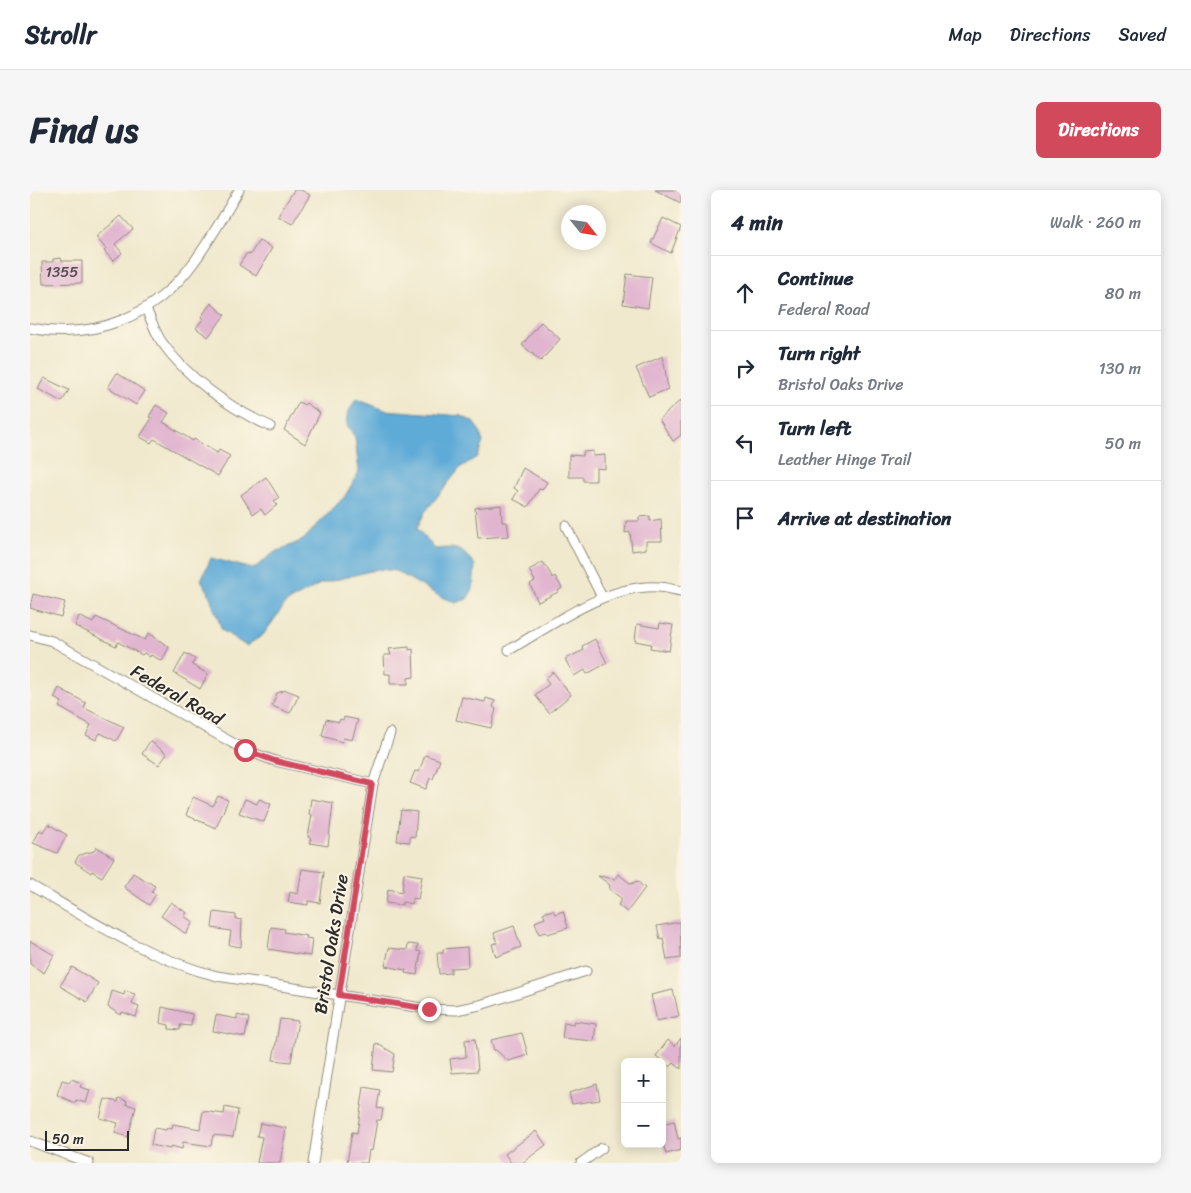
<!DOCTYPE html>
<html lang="en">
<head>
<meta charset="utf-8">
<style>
	body { margin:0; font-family:Sriracha,sans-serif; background:#f6f6f7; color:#1f2937 }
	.controls { position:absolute; right:15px; bottom:15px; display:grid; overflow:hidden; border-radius:8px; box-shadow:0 2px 12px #0003 }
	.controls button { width:45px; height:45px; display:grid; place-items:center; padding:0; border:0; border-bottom:1px solid #e0e1e3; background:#fff; color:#1f2937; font:25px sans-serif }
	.compass { position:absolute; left:531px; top:15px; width:45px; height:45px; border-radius:50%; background:#fff; box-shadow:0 2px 12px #0003; rotate:120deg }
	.scale { position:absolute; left:15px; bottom:12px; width:84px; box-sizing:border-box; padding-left:5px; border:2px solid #2b2b2b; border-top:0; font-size:14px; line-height:18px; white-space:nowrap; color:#2b2b2b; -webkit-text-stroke:4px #fcf5e5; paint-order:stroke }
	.stop { position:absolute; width:15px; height:15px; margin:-11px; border:4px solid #d1495b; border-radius:50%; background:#fff }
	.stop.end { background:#d1495b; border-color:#fff; box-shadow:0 1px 5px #0008 }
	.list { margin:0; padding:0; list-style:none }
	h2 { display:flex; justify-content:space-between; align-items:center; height:65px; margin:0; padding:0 20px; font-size:21px }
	h2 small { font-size:16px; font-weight:400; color:#747a83 }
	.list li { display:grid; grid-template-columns:32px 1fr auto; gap:15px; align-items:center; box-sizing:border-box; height:75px; padding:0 20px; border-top:1px solid #e0e1e3 }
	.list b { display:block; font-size:19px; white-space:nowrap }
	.list p { margin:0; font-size:16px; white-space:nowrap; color:#747a83 }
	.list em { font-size:16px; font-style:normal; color:#747a83 }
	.icon { flex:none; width:28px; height:28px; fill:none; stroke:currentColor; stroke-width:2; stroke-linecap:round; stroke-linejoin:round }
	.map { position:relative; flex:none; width:651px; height:973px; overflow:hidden; border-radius:8px }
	header { display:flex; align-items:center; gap:30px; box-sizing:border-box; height:70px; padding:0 25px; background:#fff; border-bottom:1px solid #e0e1e3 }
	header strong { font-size:24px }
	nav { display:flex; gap:28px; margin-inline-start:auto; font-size:18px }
	.intro { display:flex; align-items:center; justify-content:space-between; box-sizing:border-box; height:120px; padding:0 30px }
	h1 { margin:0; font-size:35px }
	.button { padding:12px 22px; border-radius:8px; background:#d1495b; color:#fff; font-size:18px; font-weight:700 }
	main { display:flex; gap:30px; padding:0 30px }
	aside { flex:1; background:#fff; border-radius:8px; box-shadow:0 2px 12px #0003 }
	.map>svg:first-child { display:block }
	.water { fill:#5eabd7; stroke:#446b81 }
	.building { fill:#e1b5d0 }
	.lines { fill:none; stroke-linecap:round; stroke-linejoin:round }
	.street-casing { stroke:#8e8a7c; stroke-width:11 }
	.street { stroke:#fff; stroke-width:9 }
	.route { stroke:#d1495b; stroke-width:6 }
	.labels { text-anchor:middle; stroke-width:4; stroke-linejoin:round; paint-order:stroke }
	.number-label { font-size:15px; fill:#584e54 }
	.street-label { font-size:18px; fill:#2b2b2b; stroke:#fcf5e5 }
</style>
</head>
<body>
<header>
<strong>Strollr</strong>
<nav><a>Map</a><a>Directions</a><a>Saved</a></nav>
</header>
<div class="intro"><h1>Find us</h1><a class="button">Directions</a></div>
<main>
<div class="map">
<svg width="651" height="973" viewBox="0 0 651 973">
	<rect width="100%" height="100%" fill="#fcf5e5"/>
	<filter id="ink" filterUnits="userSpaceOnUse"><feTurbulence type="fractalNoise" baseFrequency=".02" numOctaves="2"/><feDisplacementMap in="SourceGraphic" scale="10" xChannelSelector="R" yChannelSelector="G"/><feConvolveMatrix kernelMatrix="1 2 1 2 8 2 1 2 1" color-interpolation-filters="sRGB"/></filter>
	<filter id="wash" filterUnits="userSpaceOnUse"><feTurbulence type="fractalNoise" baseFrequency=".0096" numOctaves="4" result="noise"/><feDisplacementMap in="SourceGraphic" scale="20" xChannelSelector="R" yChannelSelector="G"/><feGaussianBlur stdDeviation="1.12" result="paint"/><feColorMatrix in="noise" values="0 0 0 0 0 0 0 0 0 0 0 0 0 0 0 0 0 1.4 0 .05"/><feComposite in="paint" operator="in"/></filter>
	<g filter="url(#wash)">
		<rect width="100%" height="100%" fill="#f0e9ce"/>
		<!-- water -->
		<path class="water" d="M326,209L355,220L432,226L443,232L449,240L453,252L447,267L431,277L395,322L387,338L405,359C426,357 431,357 445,375L443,399L437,409L426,413L411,407L366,381L348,379L290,394L256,413L233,445L216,456L192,440L178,401L171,390L181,368L223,379L245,362L273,350L315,306L329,282L325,247L317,235V225Z"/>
		<g id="blocks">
			<!-- building -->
			<g class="building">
				<polygon points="264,0 271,0 280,5 262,34 248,26"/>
				<polygon points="625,0 651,0 651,13"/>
				<polygon points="91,26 103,39 85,54 92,63 83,71 74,61 76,59 66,47"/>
				<polygon points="633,28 651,37 641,63 621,53"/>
				<polygon points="229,50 242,58 226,86 209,75 217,63 220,65"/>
				<polygon points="31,68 32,71 52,71 52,93 13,94 12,72 23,72 23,69"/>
				<polygon points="597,84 622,87 618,118 593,114"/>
				<polygon points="181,113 195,125 178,147 166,138 173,129 171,127"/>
				<polygon points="511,132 530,149 511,171 492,155"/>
				<polygon points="633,166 638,199 619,207 606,178"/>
				<polygon points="87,183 115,201 106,215 78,197"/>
				<polygon points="14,188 39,200 32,212 8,199"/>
				<polygon points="651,210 651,245 643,251 629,229"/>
				<polygon points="269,212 274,215 276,213 290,223 275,254 254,240"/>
				<polygon points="126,215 139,223 133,232 163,251 164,249 187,263 189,260 200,266 188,286 124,249 121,253 110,247 122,228 119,227"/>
				<polygon points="563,261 563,266 575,265 575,279 566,278 566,291 553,291 553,287 539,287 539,265 553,266 553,262"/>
				<polygon points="493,278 517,292 512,300 509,299 498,317 483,309 488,301 484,298"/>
				<polygon points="236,287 249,308 244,311 247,315 235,325 231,319 223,324 211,305"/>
				<polygon points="471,315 472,332 477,332 479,346 448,348 445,318"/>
				<polygon points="620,326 620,331 631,329 632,351 616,351 616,359 602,361 600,342 595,343 596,331 609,331 609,327"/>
				<polygon points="513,372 523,388 525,386 532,398 528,401 528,402 508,412 500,394 505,391 499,380"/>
				<polygon points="3,404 35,412 31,427 0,418"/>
				<polygon points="49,426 63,433 66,427 115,450 119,443 139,457 132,471 121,465 120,467 114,463 112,465 88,452 86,456 45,436"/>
				<polygon points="630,433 643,435 639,461 620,458 621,454 605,451 607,434 629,438"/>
				<polygon points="565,449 577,473 557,484 555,480 544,486 535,469 554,460 552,456"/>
				<polygon points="379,457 379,460 383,459 384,487 378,488 378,494 360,494 360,484 355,484 354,465 361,465 359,459"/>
				<polygon points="155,463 165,469 162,475 178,484 170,499 144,483"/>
				<polygon points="523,482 541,505 519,523 505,505 519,494 515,489"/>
				<polygon points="29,498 56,513 54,518 94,537 86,551 70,543 66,550 56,545 61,535 29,517 32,512 24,508"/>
				<polygon points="256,500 269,505 260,523 242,516 247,503"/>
				<polygon points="432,507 455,512 456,508 465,511 463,517 466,519 461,538 426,530"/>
				<polygon points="314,527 328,530 322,550 313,548 312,552 292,546 296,529 309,532 310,529 313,530"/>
				<polygon points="120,551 137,564 129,575 112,564"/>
				<polygon points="395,565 410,570 403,589 400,588 396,599 380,593 385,581 389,582"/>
				<polygon points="188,606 198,610 186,638 156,625 163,607 183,616"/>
				<polygon points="215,609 227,614 229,609 241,614 234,632 209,623"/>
				<polygon points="281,609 303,613 298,656 280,653 281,649 278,647 282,625 279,624"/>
				<polygon points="371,620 387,622 385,647 380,646 380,652 367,651"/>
				<polygon points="18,634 37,645 27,663 3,653 10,640 13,642"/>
				<polygon points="67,657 84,668 72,687 62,681 61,683 45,672 49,665 64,661"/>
				<polygon points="272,679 294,682 290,713 278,711 278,715 258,712 260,702 268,704"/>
				<polygon points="103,683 125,696 121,702 126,704 119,715 94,697"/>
				<polygon points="374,683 392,686 388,709 383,708 382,714 372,712 372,715 356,713 358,699 372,702"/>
				<polygon points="588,684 601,694 607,691 615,698 597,722 588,715 592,709 579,699 580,695 568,686 585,689"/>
				<polygon points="141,712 157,723 154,726 163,732 156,744 131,726"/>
				<polygon points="523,720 525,724 533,721 538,738 517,744 516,742 509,744 505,732 515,728 513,723"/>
				<polygon points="184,722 206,725 206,729 212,730 211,757 199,755 201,741 182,738"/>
				<polygon points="650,732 651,768 637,770 633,748 630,749 627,736"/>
				<polygon points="484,736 491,757 466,767 462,754 467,753 464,743"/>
				<polygon points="241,737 255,739 254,742 277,746 276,748 282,749 280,766 238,759"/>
				<polygon points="0,751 24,765 14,783 0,774"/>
				<polygon points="378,754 388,755 387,761 391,762 387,785 375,783 376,780 355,776 359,758 377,760"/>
				<polygon points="437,757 438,777 421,778 421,783 409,784 407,763 413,763 413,759"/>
				<polygon points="42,777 68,793 57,812 30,796"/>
				<polygon points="643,800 649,826 627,831 621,805"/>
				<polygon points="82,801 94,805 95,801 105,804 102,814 109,817 106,827 92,822 91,825 78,817"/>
				<polygon points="132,817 162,824 161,836 150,835 150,840 139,839 139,835 130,833"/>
				<polygon points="186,825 207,829 207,825 219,828 215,847 183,841"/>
				<polygon points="250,829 268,831 261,872 243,870"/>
				<polygon points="544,831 566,834 564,851 532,848 534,832 544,834"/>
				<polygon points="492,843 498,865 478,871 466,860 464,860 461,850"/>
				<polygon points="651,848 651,879 644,873 640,877 626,866 638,850 645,856"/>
				<polygon points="445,849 448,881 422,883 420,869 436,867 435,850"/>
				<polygon points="346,853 365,864 362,882 343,880"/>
				<polygon points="41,889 52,893 50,897 60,900 56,913 46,910 45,913 27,905 32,890 40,892"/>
				<polygon points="567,894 570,910 542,914 539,903"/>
				<polygon points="334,897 350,900 347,918 353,919 351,930 347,930 342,961 339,960 337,973 317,973 322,942 327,943"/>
				<polygon points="89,908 97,911 96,914 106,917 98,947 85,943 88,933 70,928 75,909 88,912"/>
				<polygon points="195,917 208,920 203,947 183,945 181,956 153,952 152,959 141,956 140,959 121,955 124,938 136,940 137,938 142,939 143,934 170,939 173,921 194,924"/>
				<polygon points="644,931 648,949 651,948 651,960 636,964 632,951 632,934"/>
				<polygon points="230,933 256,938 250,973 227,973 232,947 227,946"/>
				<polygon points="506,941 516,955 492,973 481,973 475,964"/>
			</g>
		</g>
	</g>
	<g filter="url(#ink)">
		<use href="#blocks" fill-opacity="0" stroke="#8e8a7c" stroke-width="1"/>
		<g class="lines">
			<defs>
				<g id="street">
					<path d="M116,119C121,129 125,142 131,151C156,187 200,219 240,236"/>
					<path d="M0,138C65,151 125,126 164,72C181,49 195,24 209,0"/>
					<polyline points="536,336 572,407"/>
					<polyline points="0,445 22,451 215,560 245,571 343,594"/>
					<path d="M479,460C522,435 577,394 628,397C636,397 644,400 651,401"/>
					<path d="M0,695C60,730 119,769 187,786L399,819L426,820L450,815L556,781"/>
					<polyline points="0,951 59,973"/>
					<polyline points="283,973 343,594 360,543"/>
					<polyline points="551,973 572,958"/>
				</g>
			</defs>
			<!-- street casing -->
			<use href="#street" class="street-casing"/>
			<!-- street -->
			<use href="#street" class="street"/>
		</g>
	</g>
	<g class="lines" filter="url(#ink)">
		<!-- route -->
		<polyline class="route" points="215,560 245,571 342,594 309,805 399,819"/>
	</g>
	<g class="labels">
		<!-- number labels -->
		<g class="number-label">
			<text x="32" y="87">1355</text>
		</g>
		<!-- street labels -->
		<g class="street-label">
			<text transform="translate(147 505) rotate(30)" y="6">Federal Road</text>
			<text transform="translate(301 754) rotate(-81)" y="6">Bristol Oaks Drive</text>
		</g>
	</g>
</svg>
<div class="controls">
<button>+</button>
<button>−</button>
</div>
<svg class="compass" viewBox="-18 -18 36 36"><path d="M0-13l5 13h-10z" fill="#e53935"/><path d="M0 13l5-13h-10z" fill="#747a83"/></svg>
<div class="scale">50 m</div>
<div class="stop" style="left:215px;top:560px"></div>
<div class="stop end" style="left:399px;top:819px"></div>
</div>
<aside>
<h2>4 min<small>Walk · 260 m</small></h2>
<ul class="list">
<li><svg class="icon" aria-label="ahead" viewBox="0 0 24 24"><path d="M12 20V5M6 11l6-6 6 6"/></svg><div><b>Continue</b><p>Federal Road</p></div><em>80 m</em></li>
<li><svg class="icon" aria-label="right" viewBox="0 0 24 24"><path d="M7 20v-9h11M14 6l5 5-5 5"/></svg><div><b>Turn right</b><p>Bristol Oaks Drive</p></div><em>130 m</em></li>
<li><svg class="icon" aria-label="left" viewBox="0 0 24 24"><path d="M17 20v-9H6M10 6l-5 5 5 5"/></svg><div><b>Turn left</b><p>Leather Hinge Trail</p></div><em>50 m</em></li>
<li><svg class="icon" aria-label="arrive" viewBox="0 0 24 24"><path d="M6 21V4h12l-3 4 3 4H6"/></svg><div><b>Arrive at destination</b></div></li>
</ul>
</aside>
</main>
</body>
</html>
